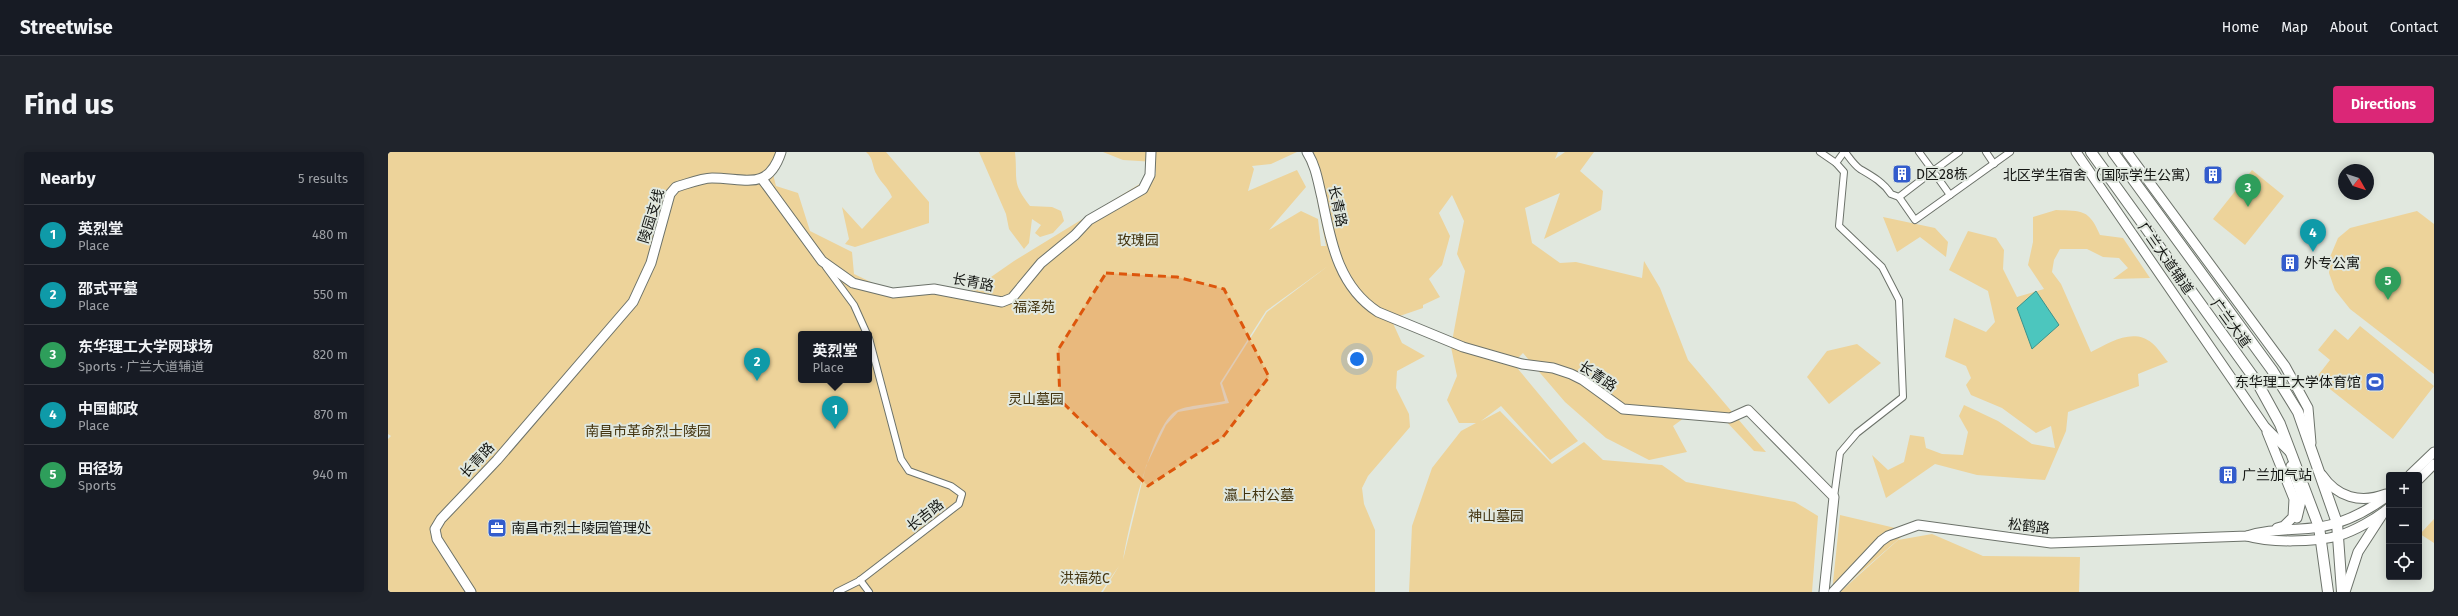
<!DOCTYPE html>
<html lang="en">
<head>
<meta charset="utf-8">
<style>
	body { margin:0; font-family:"Fira Sans","Noto Sans SC",sans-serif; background:#20242c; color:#f1f3f6 }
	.controls { position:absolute; right:12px; bottom:12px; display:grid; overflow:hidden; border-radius:4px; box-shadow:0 2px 10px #0003 }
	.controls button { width:36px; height:36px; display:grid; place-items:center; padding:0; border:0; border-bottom:1px solid #363941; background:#171b24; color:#f1f3f6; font:20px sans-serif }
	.compass { position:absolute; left:1950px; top:12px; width:36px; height:36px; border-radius:50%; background:#171b24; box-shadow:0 2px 10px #0003; rotate:129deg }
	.you { position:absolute; left:969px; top:207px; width:14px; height:14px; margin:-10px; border:3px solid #fff; border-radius:50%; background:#1a73e8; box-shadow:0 0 0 6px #1a73e833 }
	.badge { display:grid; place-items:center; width:26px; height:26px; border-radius:50%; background:#db2777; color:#fff; font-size:13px; font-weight:700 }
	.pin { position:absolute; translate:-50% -33px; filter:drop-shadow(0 1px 2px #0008) }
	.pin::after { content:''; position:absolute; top:21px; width:14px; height:12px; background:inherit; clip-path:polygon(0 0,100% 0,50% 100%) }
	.popup { position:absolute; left:410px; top:179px; width:74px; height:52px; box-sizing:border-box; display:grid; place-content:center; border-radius:4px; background:#171b24; filter:drop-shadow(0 1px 3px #0005); font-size:13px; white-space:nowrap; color:#9ea1a6 }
	.popup b { font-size:15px; color:#f1f3f6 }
	.popup::after { content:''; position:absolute; left:50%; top:100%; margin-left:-8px; border:8px solid transparent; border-top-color:#171b24 }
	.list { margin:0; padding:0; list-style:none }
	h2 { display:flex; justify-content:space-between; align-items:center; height:52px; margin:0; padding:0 16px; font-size:17px }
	h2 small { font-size:13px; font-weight:400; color:#9ea1a6 }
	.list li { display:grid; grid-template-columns:26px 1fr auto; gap:12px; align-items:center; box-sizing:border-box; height:60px; padding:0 16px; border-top:1px solid #363941 }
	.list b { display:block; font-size:15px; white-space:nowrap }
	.list p { margin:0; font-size:13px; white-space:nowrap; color:#9ea1a6 }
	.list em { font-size:13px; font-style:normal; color:#9ea1a6 }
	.icon { flex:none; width:22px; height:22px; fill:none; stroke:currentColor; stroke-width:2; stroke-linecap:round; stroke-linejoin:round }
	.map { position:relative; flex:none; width:2046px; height:440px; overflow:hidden; border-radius:4px }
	header { display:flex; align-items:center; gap:24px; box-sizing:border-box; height:56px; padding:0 20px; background:#171b24; border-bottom:1px solid #363941 }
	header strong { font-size:19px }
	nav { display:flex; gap:22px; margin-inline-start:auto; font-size:14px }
	.intro { display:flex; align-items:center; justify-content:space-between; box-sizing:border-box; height:96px; padding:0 24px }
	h1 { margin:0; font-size:28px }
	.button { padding:10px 18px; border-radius:4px; background:#db2777; color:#fff; font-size:14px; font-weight:700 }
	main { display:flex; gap:24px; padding:0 24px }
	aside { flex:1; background:#171b24; border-radius:4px; box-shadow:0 2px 10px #0003 }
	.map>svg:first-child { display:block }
	.green { fill:#edd39a; fill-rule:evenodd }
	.water { fill:#4cc6be; stroke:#3c928b }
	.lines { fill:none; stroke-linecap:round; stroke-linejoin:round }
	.street-casing { stroke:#6c726a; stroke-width:8 }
	.secondary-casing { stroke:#6c726a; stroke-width:11 }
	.primary-casing { stroke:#6c726a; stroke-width:12 }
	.street { stroke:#fff; stroke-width:6 }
	.secondary { stroke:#fff; stroke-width:9 }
	.primary { stroke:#fff; stroke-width:10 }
	.marked { fill:#dd560c; fill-opacity:0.2; stroke:#dd560c; stroke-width:3; stroke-dasharray:8 5; stroke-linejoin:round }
	.labels { text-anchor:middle; stroke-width:4; stroke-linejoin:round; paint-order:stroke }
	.poi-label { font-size:14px; fill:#151714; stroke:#e1e8df; text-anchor:start }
	.street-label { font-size:14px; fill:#151714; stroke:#e1e8df }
	.park-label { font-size:14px; fill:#433410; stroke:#e1e8df }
</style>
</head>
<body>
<header>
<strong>Streetwise</strong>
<nav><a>Home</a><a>Map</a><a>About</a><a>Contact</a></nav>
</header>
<div class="intro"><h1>Find us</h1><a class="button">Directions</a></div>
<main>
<aside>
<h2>Nearby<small>5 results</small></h2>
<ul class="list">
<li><span class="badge" style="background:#0f9aa8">1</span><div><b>英烈堂</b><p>Place</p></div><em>480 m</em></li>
<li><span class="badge" style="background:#0f9aa8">2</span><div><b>邵式平墓</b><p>Place</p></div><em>550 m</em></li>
<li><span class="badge" style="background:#2e9e5b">3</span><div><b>东华理工大学网球场</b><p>Sports · 广兰大道辅道</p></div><em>820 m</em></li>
<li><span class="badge" style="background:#0f9aa8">4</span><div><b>中国邮政</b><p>Place</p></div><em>870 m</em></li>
<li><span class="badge" style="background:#2e9e5b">5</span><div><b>田径场</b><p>Sports</p></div><em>940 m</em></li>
</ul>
</aside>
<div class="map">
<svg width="2046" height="440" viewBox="0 0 2046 440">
	<rect width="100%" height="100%" fill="#e1e8df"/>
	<!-- green -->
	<g class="green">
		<path d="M0,0H391L385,22L388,34L410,41L422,79L464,100L466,122L504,140L580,141L626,109L768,22L767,10L735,8L715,0H909L883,12L864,14L866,17L860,39L909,18L918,35L881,78L913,59L930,67L933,94H938L920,0H1170L1167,7L1177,0H1206L1192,19L1215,39L1213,58L1156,87L1172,41L1137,56L1144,91L1172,111L1188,110L1254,126L1256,109L1272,136L1300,208L1378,300L1366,299L1335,266L1303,261L1285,274L1299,300L1261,308L1218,286L1177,250L1135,201L1125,211L1190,289L1162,308L1113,254L1093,269L1112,259L1164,312L1196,290L1215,308L1274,313L1298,330L1407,350L1430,364L1424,440H1021L1024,374L1044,316L1073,279L1088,271H1071L1059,248L1069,224L1063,195L1077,119L1069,102L1076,69L1064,43L1051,61L1062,84L1054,113L1041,127L1052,145L1035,153V156L1003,167L1014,191L1037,204L1009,219L1008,236L1021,262L1022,275L980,324L974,336L976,352L987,378V440H715L731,414L713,440H0V287L3,284L0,282ZM940,114L879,160L834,231L841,251L790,260L778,273L758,314L735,408C739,380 764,272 788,259C799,253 824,252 837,249L832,231L878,159ZM413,182H481V228H413Z"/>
		<path d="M478,0H498L541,50V71L467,95L457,92L461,87L454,55L474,77L504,45C499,34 494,32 489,23C484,16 486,6 478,0Z"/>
		<path d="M591,0H627C630,28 623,30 642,54L664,55L673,59L676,69L665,81L652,85L647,81L653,73L644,67L641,91L636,97L621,77L618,62Z"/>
		<polygon points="1864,18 1896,44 1857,93 1825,67"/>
		<path d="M1668,58C1694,59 1701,57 1712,83L1735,86L1762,126L1725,127L1740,116L1731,106L1715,105L1699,97H1672L1666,108L1664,120L1673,132L1703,200C1721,191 1745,175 1764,191C1770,196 1775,204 1780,210L1750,222L1751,234L1680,260L1678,279L1657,328L1589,323L1547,312L1498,346L1484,303L1500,318L1516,310L1522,283L1536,285L1538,296L1554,302L1575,303L1580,280L1571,264L1576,253L1610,269L1644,292L1667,296L1663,274L1648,281L1614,256L1583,243L1578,233L1583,226L1578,214L1557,205L1566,166L1598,180L1607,170L1600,139L1561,118L1580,79L1608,86L1616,98L1615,117L1629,145L1656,137L1640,113L1645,90V65Z"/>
		<polygon points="2029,59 2046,72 2046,222 1962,157 1947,138 1941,121 1942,105 1950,86 1962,76"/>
		<polygon points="1495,65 1547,76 1560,90 1558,105 1532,85 1509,100"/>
		<polygon points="1972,174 2046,234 2005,287 1928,226 1942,208 1930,198 1947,177 1960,188"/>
		<polygon points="1469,192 1493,211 1441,252 1419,225 1439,199"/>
		<polygon points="1452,363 1520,379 1450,440 1444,440"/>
		<polygon points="2046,367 2046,391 2032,382"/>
		<polygon points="1544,382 1595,404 1692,405 1691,440 1452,440 1510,388"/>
	</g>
	<!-- water -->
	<polygon class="water" points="1648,139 1671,173 1644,197 1629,156"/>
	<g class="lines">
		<defs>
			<g id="street">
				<polyline points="1432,0 1448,11"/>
				<path d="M1457,0C1461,5 1466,13 1472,17C1484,24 1495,30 1503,42L1511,45L1545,19L1562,43L1622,0"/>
				<polyline points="1531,0 1545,19 1571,0"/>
				<polyline points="1598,0 1606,12"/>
				<polyline points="1511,45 1527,68 1562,43"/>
				<polyline points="438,115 466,153 479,182"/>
				<polyline points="1446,345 1452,301 1469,281 1515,245 1511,148 1494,115 1451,74 1456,20 1448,11 1456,0"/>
				<polyline points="472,428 481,440"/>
				<polyline points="449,440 471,429 571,352 574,342 563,334 521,319 513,307 481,186"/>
			</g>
			<g id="secondary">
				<path d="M919,0C928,14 930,30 934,46C943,90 950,134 990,160L1075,195L1134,212L1165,216L1183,222L1195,228L1235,257L1342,266L1360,258L1446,345L1436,440"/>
				<polyline points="1688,0 1877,275 1902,300"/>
				<polyline points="1739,0 1897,214 1920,256 1923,291"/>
				<polyline points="374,27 434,109 465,131 505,141 546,137 614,150 624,146 653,111 687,83 701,68 755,37 762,23 763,0"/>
				<polyline points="1879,280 1906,347 1905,365 1896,374 1889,376"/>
				<polyline points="1903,314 1914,345 1909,366"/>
				<path d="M1934,323C1949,345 1972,352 1998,342"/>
				<polyline points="2022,323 2046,300"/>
				<polyline points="2031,327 2046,312"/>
				<path d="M1859,384C1882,391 1927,390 1950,384C1966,379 1988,367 2001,356"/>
				<path d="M83,440L49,387L47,377L53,367L109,308L245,150L263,111L282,42L288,35C299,32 313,26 324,26C357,26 380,40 393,0"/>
				<path d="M1445,440L1493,389L1500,384L1530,373L1663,391L1859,384C1883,376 1907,379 1932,375C1957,371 1981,358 2001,343"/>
				<polyline points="1957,440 1970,400 1994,363"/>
			</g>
			<g id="primary">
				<polyline points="1703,0 1869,230 1892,272 1931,375 1940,440"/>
				<polyline points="1725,0 1884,218 1910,260 1949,371 1954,440"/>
			</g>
		</defs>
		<!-- street casing -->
		<use href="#street" class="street-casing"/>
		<!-- secondary casing -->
		<use href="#secondary" class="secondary-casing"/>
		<!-- primary casing -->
		<use href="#primary" class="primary-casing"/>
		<!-- street -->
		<use href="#street" class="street"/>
		<!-- secondary -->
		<use href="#secondary" class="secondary"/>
		<!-- primary -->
		<use href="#primary" class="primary"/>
	</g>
	<!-- marked area -->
	<path class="marked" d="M718,121L789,125L836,137L881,225L835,285L760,334L672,248L670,198Z"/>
	<!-- icons -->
	<defs>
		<symbol id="building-square" viewBox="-11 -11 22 22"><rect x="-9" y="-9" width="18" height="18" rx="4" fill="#335ccc" stroke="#e1e8df"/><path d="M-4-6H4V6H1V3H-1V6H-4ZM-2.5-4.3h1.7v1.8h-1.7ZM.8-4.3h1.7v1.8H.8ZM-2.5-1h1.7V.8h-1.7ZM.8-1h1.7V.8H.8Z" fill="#fff"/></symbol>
		<symbol id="stadium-square" viewBox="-11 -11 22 22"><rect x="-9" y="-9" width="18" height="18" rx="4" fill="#335ccc" stroke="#e1e8df"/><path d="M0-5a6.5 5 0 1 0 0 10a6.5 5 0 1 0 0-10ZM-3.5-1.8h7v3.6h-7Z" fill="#fff"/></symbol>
		<symbol id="office-square" viewBox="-11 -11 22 22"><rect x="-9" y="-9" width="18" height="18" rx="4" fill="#335ccc" stroke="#e1e8df"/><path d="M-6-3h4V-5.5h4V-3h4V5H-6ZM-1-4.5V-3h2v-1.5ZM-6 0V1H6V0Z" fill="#fff"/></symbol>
	</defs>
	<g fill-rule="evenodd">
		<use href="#building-square" x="1503" y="11" width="22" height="22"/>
		<use href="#building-square" x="1814" y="12" width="22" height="22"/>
		<use href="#building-square" x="1891" y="100" width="22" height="22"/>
		<use href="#stadium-square" x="1976" y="219" width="22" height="22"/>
		<use href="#building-square" x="1829" y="312" width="22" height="22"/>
		<use href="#office-square" x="98" y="365" width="22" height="22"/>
	</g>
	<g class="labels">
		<!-- poi labels -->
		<g class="poi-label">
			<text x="1528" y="27">D区28栋</text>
			<text x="1811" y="28" text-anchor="end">北区学生宿舍（国际学生公寓）</text>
			<text x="1916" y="116">外专公寓</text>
			<text x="1973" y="235" text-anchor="end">东华理工大学体育馆</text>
			<text x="1854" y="328">广兰加气站</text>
			<text x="123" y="381">南昌市烈士陵园管理处</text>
		</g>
		<!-- street labels -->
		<g class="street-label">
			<text transform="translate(950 54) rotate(78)" y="5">长青路</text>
			<text transform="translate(263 64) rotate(-73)" y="5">陵园支线</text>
			<text transform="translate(1778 106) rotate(55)" y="5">广兰大道辅道</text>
			<text transform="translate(585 130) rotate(11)" y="5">长青路</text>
			<text transform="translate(1843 171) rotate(54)" y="5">广兰大道</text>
			<text transform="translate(1210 224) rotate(34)" y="5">长青路</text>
			<text transform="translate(89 308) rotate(-47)" y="5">长青路</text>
			<text transform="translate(537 363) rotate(-38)" y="5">长吉路</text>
			<text transform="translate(1641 374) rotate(7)" y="5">松鹤路</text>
		</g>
		<!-- park labels -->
		<g class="park-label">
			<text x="750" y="93">玫瑰园</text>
			<text x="646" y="160">福泽苑</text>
			<text x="648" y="252">灵山墓园</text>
			<text x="260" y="284">南昌市革命烈士陵园</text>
			<text x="871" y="348">瀛上村公墓</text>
			<text x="1108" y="369">神山墓园</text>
			<text x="697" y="431">洪福苑C</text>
		</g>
	</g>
</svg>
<div class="controls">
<button>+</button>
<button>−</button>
<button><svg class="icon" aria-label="locate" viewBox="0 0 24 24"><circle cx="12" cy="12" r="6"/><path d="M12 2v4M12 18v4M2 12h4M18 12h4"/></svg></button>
</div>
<svg class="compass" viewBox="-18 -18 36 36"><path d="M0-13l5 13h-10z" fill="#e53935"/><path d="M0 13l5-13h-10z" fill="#9ea1a6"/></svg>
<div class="you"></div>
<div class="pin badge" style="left:447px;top:277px;background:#0f9aa8">1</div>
<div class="popup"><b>英烈堂</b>Place</div>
<div class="pin badge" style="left:369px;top:229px;background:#0f9aa8">2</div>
<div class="pin badge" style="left:1860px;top:55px;background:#2e9e5b">3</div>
<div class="pin badge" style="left:1925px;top:100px;background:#0f9aa8">4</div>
<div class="pin badge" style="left:2000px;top:148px;background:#2e9e5b">5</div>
</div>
</main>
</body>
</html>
